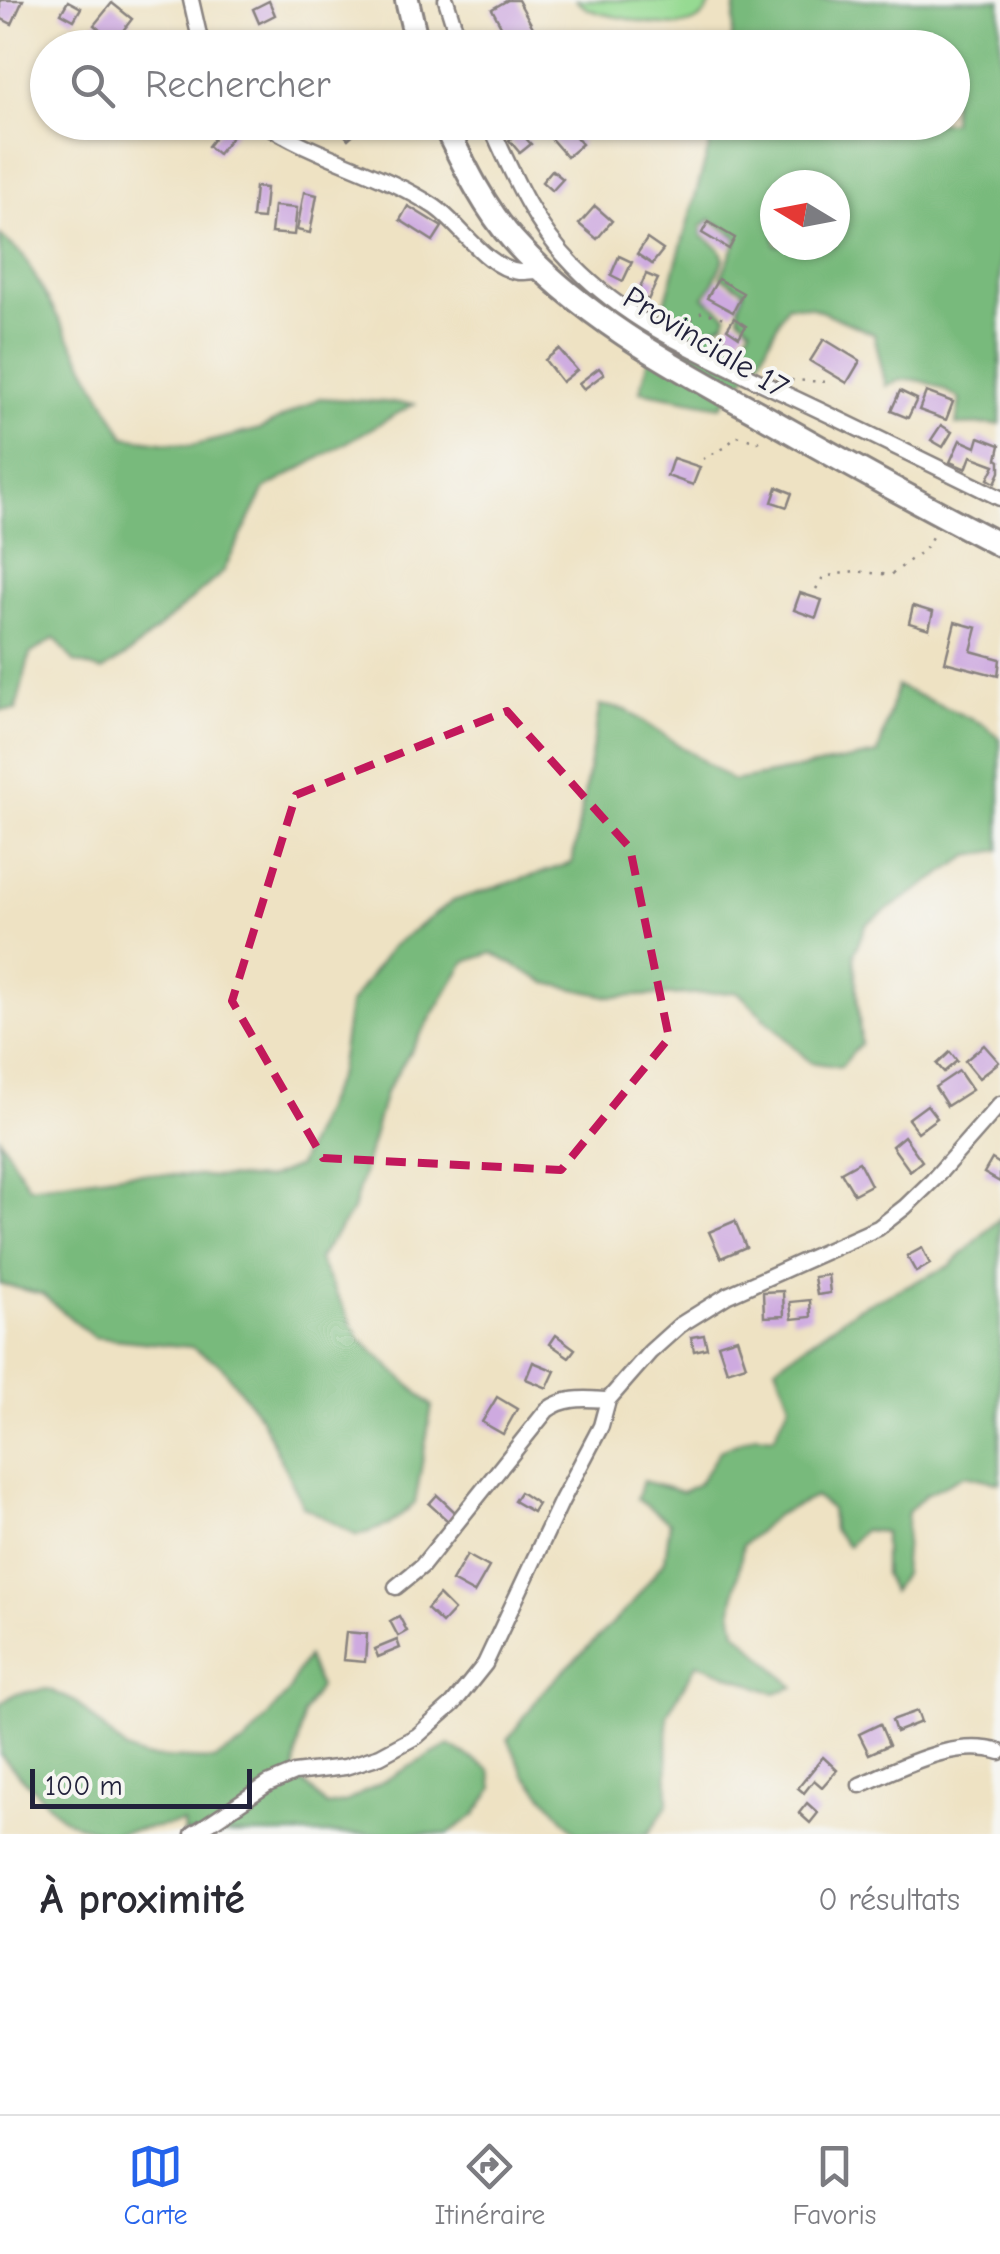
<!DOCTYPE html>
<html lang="fr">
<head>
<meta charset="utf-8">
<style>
	body { margin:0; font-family:"Comic Neue",sans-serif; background:#f7f7f7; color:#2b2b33 }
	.compass { position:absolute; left:760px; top:170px; width:90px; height:90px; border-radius:50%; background:#fff; box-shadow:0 2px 8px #0004; rotate:280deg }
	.scale { position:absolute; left:30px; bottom:25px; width:222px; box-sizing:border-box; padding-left:10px; border:5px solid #22223b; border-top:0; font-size:28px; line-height:35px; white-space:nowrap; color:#22223b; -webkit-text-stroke:8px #f6f6f2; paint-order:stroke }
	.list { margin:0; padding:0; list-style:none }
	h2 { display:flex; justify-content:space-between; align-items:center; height:130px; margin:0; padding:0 40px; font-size:42px }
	h2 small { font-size:32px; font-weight:400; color:#7c7c81 }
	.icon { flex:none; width:55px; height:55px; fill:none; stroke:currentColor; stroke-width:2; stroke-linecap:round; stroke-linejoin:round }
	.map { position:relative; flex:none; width:1000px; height:1834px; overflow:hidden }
	.search { position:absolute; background:#fff; box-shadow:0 2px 8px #0004; left:30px; right:30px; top:30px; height:110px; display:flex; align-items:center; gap:25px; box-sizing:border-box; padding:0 35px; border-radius:55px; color:#7c7c81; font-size:38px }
	.sheet { height:280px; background:#fff }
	nav { display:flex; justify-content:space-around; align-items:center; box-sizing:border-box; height:140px; border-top:2px solid #e1e1e2; background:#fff; font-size:28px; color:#7c7c81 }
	nav a { display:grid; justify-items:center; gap:5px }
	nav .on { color:#2563eb }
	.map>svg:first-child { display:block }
	.green { fill:#96da92; stroke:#5c7e66; stroke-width:2.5 }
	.forest { fill:#78ba7c; stroke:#4d6e5c; stroke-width:2.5; fill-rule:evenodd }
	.building { fill:#ceaae0 }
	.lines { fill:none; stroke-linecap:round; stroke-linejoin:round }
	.minor-casing { stroke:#88827f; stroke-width:19 }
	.primary-casing { stroke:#88827f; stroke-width:28 }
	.path { stroke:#88827f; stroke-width:2.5; stroke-dasharray:2.5 8; stroke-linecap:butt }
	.minor { stroke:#fff; stroke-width:14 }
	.primary { stroke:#fff; stroke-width:22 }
	.marked { fill:none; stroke:#c2185b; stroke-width:8; stroke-dasharray:20 12; stroke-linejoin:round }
	.labels { text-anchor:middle; stroke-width:8; stroke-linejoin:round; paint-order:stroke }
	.street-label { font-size:32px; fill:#22223b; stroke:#f6f6f2 }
</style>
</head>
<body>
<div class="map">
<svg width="1000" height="1834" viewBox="0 0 1000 1834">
	<rect width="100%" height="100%" fill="#f6f6f2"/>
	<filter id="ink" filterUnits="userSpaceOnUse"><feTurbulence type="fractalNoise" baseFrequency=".01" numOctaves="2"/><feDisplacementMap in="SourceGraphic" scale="20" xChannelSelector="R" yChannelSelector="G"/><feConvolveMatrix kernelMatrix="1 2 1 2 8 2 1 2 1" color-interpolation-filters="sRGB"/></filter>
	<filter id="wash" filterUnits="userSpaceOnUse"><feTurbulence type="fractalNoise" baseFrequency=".0048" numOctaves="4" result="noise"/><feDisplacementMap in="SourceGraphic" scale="40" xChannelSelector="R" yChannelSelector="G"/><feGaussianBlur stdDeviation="2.25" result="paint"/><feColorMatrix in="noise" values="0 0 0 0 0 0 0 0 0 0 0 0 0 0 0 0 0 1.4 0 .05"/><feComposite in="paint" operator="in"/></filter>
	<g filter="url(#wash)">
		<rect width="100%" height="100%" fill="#eee2c3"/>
		<!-- green -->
		<path class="green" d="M576,0H712C701,37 657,25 628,19C609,15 590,14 576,0Z"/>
		<!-- forest -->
		<g class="forest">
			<path d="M736,0H1000V424L956,425L960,399C937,385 911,371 886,386L874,334L811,307L787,305L759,361L721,406L640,391L716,123L952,122V48L731,47ZM775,185H835V245H775ZM710,219L736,236V242L721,277L744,290L739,306V316L751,327L744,339L738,342L728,333L721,334L712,328L725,322L727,315L704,297L712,286L724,258L719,248L702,236L701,227Z"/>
			<polygon points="0,235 23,255 125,437 191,446 260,429 320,398 414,404 265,489 223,572 130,653 102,671 74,662 55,638 30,654 16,710 0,710"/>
			<polygon points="897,686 985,725 1000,739 1000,850 969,856 866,924 854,954 861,1043 841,1067 810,1062 738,992 611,997 547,983 492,953 465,962 385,1093 353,1210 318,1259 360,1339 432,1406 415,1503 389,1525 357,1536 303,1506 260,1416 220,1364 191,1347 93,1337 42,1294 0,1284 0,1138 29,1187 129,1173 266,1179 298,1166 339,1072 349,1005 391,947 453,901 572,863 600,705 626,710 733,781 878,754"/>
			<polygon points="1000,1218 1000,1483 965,1475 925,1495 908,1512 903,1574 892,1592 884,1574 884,1532 863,1530 848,1546 833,1530 831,1509 815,1497 776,1515 743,1545 732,1609 736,1631 794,1687 774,1693 697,1663 667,1714 668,1804 648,1834 577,1834 525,1775 508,1739 544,1690 630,1606 665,1560 670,1522 637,1499 643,1481 682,1492 699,1483 720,1450 756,1435 774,1437 790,1403 776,1366 858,1308 950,1266"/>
			<polygon points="307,1657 319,1687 303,1714 294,1773 327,1806 344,1803 449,1745 490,1770 493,1788 475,1815 447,1834 184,1834 183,1823 110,1834 76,1825 61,1817 0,1755 0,1704 15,1694 48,1689 76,1702 126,1750 143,1757 213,1760 245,1743 290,1690 296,1674"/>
		</g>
		<g id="blocks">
			<!-- building -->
			<g class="building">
				<polygon points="0,0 23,0 12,24 0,18"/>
				<polygon points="508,0 518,0 536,33 512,47 492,9"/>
				<polygon points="68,1 81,8 74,20 61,13"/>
				<polygon points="269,1 275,15 259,23 253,9"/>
				<polygon points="112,3 132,19 114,42 94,25"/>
				<polygon points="227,122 237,130 218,154 208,146"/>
				<polygon points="333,122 367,122 348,139"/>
				<polygon points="559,122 563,122 582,144 567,157 547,134"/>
				<polygon points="519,131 531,144 520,153 509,140"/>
				<polygon points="552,170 563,179 552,191 542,182"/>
				<polygon points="255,187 266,188 263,219 252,218"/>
				<polygon points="304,192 317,195 310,233 297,230"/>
				<polygon points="274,206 297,208 294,235 271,233"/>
				<polygon points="408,206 442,227 433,241 400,220"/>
				<polygon points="595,206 612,221 597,239 579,224"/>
				<polygon points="708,222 735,238 729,249 702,233"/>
				<polygon points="647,239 663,250 652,264 637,254"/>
				<polygon points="619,256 632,262 623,281 611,275"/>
				<polygon points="646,274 658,279 648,300 637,295"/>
				<polygon points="718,279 743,293 733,312 707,298"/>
				<polygon points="734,318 746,326 739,337 727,329"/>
				<polygon points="824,339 860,361 847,383 810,361"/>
				<polygon points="559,349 577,370 562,382 545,360"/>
				<polygon points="599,368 604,374 584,389 579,383"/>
				<polygon points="900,391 917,399 908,418 891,411"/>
				<polygon points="926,392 953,402 946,420 919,410"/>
				<polygon points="941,425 952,432 943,447 931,440"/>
				<polygon points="979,437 1000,445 997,459 1000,461 1000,472 995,483 988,479 995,465 971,456 966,469 950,462 960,440 976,447"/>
				<polygon points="673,458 700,467 693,485 667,476"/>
				<polygon points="777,487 792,493 787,507 772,502"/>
				<polygon points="800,593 822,600 816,618 794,610"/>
				<polygon points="913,606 933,612 929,629 909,623"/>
				<polygon points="955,622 977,628 971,651 1000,659 998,676 945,662"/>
				<polygon points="984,1045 999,1062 979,1078 965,1061"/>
				<polygon points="950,1052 957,1061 944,1072 937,1064"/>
				<polygon points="959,1071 972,1090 947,1106 935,1087"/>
				<polygon points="927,1105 937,1118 918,1132 908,1119"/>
				<polygon points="904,1136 922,1161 910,1171 892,1146"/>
				<polygon points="992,1159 1000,1164 1000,1182 984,1173"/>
				<polygon points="859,1162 871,1185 854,1194 841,1172"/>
				<polygon points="735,1221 746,1247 721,1258 709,1232"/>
				<polygon points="922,1248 930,1264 916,1272 907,1256"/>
				<polygon points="828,1275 830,1293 817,1295 814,1277"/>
				<polygon points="783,1291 784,1316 764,1317 763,1292"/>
				<polygon points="810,1300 811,1317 792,1319 790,1302"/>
				<polygon points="556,1335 575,1349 569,1357 550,1344"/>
				<polygon points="704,1335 707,1348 694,1351 691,1337"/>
				<polygon points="737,1338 746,1365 727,1371 718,1344"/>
				<polygon points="533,1362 555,1371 547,1388 526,1379"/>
				<polygon points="497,1397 517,1409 503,1434 482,1422"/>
				<polygon points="520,1492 538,1504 533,1512 514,1501"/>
				<polygon points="437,1495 455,1512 448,1521 429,1504"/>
				<polygon points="467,1555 489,1567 474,1593 452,1581"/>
				<polygon points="439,1595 454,1610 442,1623 427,1609"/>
				<polygon points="399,1616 407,1631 398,1636 390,1621"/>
				<polygon points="346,1632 367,1634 365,1662 343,1660"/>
				<polygon points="397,1640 400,1648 378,1657 375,1649"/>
				<polygon points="917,1711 921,1722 896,1732 892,1720"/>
				<polygon points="880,1724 889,1745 869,1754 859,1734"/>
				<polygon points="823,1757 837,1770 822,1787 814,1780 804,1793 798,1788"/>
				<polygon points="807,1803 818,1813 810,1823 799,1813"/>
			</g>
		</g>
	</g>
	<g filter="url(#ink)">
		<use href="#blocks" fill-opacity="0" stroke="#88827f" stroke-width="2.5"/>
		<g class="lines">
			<defs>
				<g id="minor">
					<polyline points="191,0 199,35 205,48"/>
					<polyline points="446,0 461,48"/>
					<path d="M262,122C316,158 381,171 435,207C461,225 486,268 519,272C526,272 535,271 542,270"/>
					<path d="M489,122C512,173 534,226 574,266C632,326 707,356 781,392C854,426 927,462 1000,498"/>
					<path d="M396,1587L422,1566L547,1410C566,1396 586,1399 608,1400"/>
					<path d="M860,1785C902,1767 954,1738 1000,1752"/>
					<polyline points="193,1834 268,1784 294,1773 345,1767 380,1756 417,1736 453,1704 485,1664 561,1502 601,1426 608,1400 650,1352 680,1325 728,1295 878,1228 905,1207 933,1180 1000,1104"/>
				</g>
				<g id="primary">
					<polyline points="407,0 418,48"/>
					<path d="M443,122C463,163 483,206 513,240C580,316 673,366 760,414C839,459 919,503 1000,545"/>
				</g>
			</defs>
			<!-- minor casing -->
			<use href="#minor" class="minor-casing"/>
			<!-- primary casing -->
			<use href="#primary" class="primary-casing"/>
			<!-- path -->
			<g class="path">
				<polyline points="683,326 702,312 724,318"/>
				<polyline points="791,380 828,382"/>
				<polyline points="703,459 724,448 737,436 758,442 763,439"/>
				<polyline points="816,589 823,577 854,571 891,575 926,548 934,533"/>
			</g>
			<!-- minor -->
			<use href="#minor" class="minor"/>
			<!-- primary -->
			<use href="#primary" class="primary"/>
		</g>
	</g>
	<!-- marked area -->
	<path class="marked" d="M507,711L630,848L669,1038L561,1170L323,1158L232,1001L296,795Z"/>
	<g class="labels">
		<!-- street labels -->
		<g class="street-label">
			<text transform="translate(706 342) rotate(31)" y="11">Provinciale 17</text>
		</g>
	</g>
</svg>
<svg class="compass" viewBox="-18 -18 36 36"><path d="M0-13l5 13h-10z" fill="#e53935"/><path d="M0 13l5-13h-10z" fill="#7c7c81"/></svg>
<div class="scale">100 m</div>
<div class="search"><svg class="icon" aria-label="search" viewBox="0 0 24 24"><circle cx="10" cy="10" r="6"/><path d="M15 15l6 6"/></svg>Rechercher</div>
</div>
<section class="sheet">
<h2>À proximité<small>0 résultats</small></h2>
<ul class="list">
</ul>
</section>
<nav>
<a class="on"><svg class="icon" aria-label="map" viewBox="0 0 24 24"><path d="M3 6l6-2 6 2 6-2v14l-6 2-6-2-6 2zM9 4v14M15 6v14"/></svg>Carte</a>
<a><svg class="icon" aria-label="directions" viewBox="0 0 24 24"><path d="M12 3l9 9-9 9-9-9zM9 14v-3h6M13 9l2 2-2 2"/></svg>Itinéraire</a>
<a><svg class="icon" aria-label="saved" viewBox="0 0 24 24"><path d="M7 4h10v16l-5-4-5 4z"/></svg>Favoris</a>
</nav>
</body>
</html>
